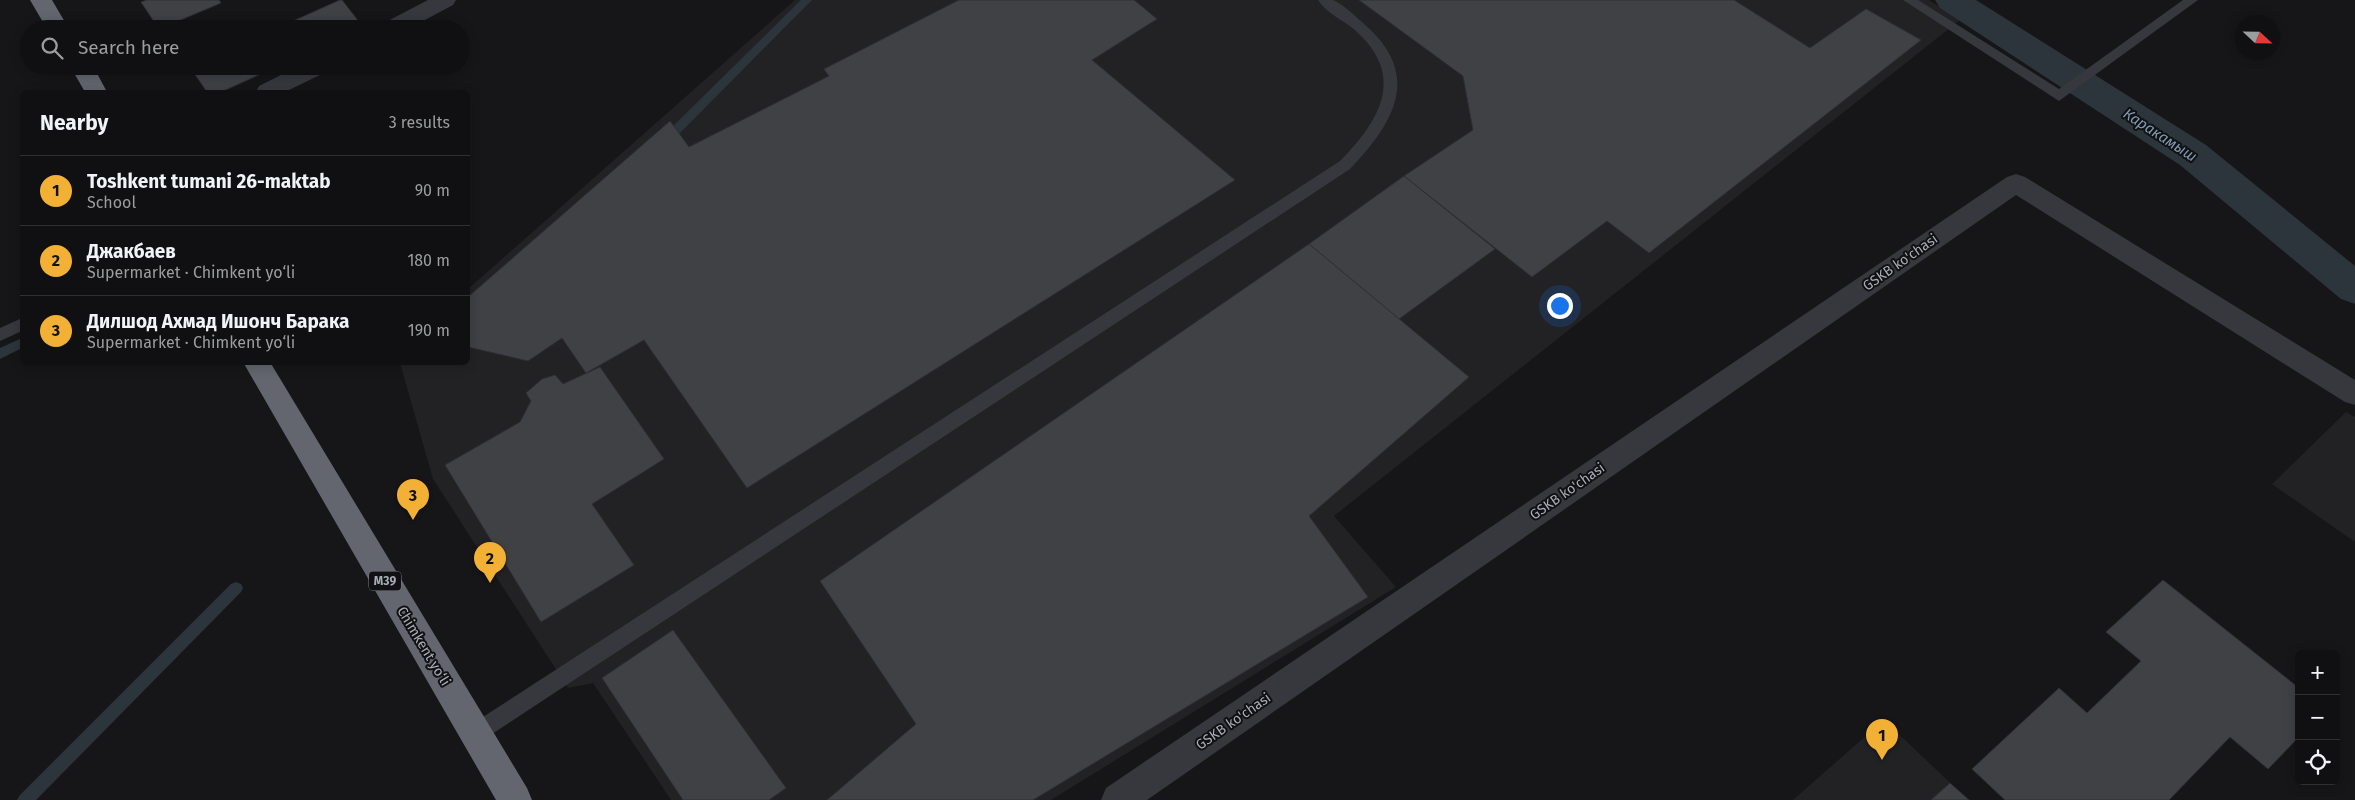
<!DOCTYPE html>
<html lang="en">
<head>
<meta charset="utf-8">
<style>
	body { margin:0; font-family:"Fira Sans",sans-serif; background:#1e1e20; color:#f1f3f6 }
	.controls { position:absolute; right:15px; bottom:15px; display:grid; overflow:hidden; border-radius:8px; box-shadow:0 2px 12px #0003 }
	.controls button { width:45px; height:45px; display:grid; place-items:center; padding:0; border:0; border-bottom:1px solid #303032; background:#101012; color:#f1f3f6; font:25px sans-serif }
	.compass { position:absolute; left:2235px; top:15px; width:45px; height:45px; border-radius:50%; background:#101012; box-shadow:0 2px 12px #0003; rotate:112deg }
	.you { position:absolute; left:1559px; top:305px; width:18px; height:18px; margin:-12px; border:4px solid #fff; border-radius:50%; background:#1a73e8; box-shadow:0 0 0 8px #1a73e833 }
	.badge { display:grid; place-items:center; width:32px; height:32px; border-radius:50%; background:#f2b134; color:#111; font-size:16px; font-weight:700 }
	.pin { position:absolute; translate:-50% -41px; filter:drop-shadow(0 1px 2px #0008) }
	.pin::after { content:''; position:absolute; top:26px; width:18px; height:15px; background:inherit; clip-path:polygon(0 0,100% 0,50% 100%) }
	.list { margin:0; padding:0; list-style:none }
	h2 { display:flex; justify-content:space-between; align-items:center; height:65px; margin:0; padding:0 20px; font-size:21px }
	h2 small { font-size:16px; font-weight:400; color:#9c9d9f }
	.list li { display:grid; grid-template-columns:32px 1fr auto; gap:15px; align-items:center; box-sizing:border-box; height:70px; padding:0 20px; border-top:1px solid #303032 }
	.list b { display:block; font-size:19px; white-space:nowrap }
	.list p { margin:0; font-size:16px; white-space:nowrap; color:#9c9d9f }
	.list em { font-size:16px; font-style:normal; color:#9c9d9f }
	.icon { flex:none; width:28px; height:28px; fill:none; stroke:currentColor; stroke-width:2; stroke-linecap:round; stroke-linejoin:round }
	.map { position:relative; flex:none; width:2355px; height:800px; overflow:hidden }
	.search { position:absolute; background:#101012; box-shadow:0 2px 12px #0003; left:20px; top:20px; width:450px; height:55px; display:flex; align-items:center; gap:12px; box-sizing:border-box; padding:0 18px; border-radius:28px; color:#9c9d9f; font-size:19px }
	.panel { position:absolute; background:#101012; box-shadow:0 2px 12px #0003; left:20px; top:90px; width:450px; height:275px; border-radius:8px }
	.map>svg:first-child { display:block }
	.built { fill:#222225 }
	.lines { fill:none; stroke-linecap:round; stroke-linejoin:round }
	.stream { fill:#2c353c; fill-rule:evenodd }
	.canal { fill:#2c353c; fill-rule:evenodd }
	.building { fill:#404145; stroke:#303034 }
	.lane { fill:#37383d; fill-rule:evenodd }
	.street { fill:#37383d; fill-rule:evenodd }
	.highway { fill:#63666e; fill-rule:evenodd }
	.labels { text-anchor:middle; stroke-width:4; stroke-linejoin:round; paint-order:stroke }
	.shield { fill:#111113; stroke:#7b7e86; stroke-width:1 }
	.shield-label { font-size:12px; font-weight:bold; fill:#a8adb8 }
	.street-label { font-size:14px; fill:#a8adb8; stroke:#111113 }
	.water-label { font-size:15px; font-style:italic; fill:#7f9bb3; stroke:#111113 }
</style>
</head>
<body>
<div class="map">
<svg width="2355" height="800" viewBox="0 0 2355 800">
	<rect width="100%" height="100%" fill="#161618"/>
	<!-- built -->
	<g class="built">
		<polygon points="795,0 1929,0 1960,20 1334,516 1396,587 1051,800 671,800 593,683 568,688 433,479 400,363 468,362 468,289"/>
		<polygon points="2346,412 2355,417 2355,542 2272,484"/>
		<polygon points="1884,720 1968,800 1793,800"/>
	</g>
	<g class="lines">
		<!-- stream -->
		<g class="stream">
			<polygon points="801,0 812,0 672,141 664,141 663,138 664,135"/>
			<polygon points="22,338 22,348 0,359 0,348"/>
			<polygon points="236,582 241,584 243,588 241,592 36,800 17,800 20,795 231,584"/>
		</g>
		<!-- canal -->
		<polygon class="canal" points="1935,0 1976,0 2206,145 2355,266 2355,304 2341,299 2180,165 1940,8"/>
	</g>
	<!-- building -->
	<g class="building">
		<polygon points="147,0 219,0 221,3 159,29 141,2"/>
		<polygon points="340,0 342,0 363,27 359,29 284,29 282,26"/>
		<polygon points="959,0 1134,0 1157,19 1092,60 1235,180 747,488 644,340 586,373 562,338 528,361 468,347 468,297 670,121 689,147 829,76 824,69"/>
		<polygon points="1359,0 1734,0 1810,48 1866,9 1921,40 1649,253 1607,221 1532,277 1404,176 1473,130 1463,76"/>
		<polygon points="192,66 272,66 274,68 221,92 207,92 190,67"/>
		<polygon points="1404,176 1495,249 1399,319 1309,244"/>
		<polygon points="1309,244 1469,377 1309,516 1368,597 1033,800 827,800 916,724 820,581"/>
		<polygon points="600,367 664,459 592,504 634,565 541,622 445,465 520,422 531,401 526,393 542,379 555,375 563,384"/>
		<polygon points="2163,580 2299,688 2299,737 2268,769 2230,737 2169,800 2005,800 1972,769 2059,688 2087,713 2141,661 2106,632"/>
		<polygon points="673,630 786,788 769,800 683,800 602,678"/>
		<polygon points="1950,783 1969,800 1931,800"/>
	</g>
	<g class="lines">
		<!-- lane -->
		<g class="lane">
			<path d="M1318,0C1322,0 1329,0 1333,0C1343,4 1355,16 1363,23C1423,74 1395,122 1350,169L483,740L476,742L469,740L466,733L469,726L1340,161C1379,121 1407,77 1356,31C1345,21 1326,13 1318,0Z"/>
			<polygon points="1903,0 1918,0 2059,89 2183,0 2198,0 2059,101"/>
			<polygon points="22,318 22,331 0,341 0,328"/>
		</g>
		<!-- street -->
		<g class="street">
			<polygon points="428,0 456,0 453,5 408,29 379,29 382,24"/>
			<polygon points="299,66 329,66 326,72 285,92 256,92 259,86"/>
			<polygon points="2016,174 2025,177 2355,380 2355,405 2345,402 2016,195 1147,800 1101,800 1106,788 2007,177"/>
		</g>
		<!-- highway -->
		<g class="highway">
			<polygon points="30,0 52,0 69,29 47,29"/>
			<polygon points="70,66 93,66 107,92 85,92"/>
			<polygon points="243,362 270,362 527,788 532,800 496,800"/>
		</g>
	</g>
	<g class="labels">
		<!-- shield labels -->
		<rect class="shield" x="369" y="571.5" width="32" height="19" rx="4"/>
		<g class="shield-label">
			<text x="385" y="585">M39</text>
		</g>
		<!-- street labels -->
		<g class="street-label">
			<text transform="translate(1900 262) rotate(-35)" y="5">GSKB ko'chasi</text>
			<text transform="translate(1567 491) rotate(-35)" y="5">GSKB ko'chasi</text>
			<text transform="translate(424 646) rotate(59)" y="5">Chimkent yo‘li</text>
			<text transform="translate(1233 721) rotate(-35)" y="5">GSKB ko'chasi</text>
		</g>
		<!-- water labels -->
		<g class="water-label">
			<text transform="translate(2160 135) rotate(33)" y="5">Каракамыш</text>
		</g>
	</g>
</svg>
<div class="controls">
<button>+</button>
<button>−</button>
<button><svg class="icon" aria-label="locate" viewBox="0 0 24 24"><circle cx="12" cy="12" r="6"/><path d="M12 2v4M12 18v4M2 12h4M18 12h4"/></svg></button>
</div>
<svg class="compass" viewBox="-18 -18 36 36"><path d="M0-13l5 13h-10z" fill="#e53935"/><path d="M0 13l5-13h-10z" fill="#9c9d9f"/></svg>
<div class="you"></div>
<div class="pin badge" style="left:1882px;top:760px">1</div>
<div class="pin badge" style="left:490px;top:583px">2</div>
<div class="pin badge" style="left:413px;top:520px">3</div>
<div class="search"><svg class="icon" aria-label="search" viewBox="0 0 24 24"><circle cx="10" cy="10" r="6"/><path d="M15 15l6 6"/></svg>Search here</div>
<section class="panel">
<h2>Nearby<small>3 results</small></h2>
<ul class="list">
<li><span class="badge">1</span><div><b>Toshkent tumani 26-maktab</b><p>School</p></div><em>90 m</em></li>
<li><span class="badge">2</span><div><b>Джакбаев</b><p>Supermarket · Chimkent yo‘li</p></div><em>180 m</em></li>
<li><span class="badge">3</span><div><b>Дилшод Ахмад Ишонч Барака</b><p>Supermarket · Chimkent yo‘li</p></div><em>190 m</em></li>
</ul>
</section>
</div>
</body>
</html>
